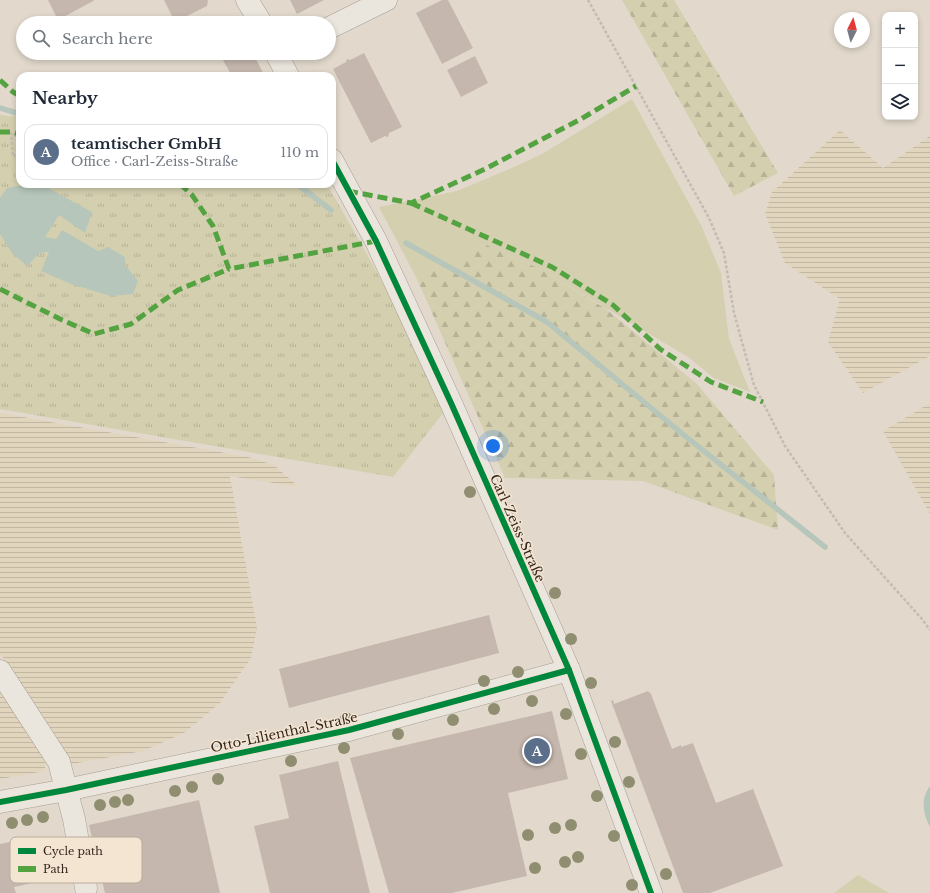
<!DOCTYPE html>
<html lang="en">
<head>
<meta charset="utf-8">
<style>
	body { margin:0; font-family:"Libre Baskerville",serif; background:#f6f6f7; color:#1f2937 }
	.controls { position:absolute; right:12px; top:12px; display:grid; overflow:hidden; border-radius:8px; box-shadow:0 2px 6px #0003 }
	.controls button { width:36px; height:36px; display:grid; place-items:center; padding:0; border:0; border-bottom:1px solid #e0e1e3; background:#fff; color:#1f2937; font:20px sans-serif }
	.compass { position:absolute; left:834px; top:12px; width:36px; height:36px; border-radius:50%; background:#fff; box-shadow:0 2px 6px #0003; rotate:6deg }
	.you { position:absolute; left:493px; top:446px; width:14px; height:14px; margin:-10px; border:3px solid #fff; border-radius:50%; background:#1a73e8; box-shadow:0 0 0 6px #1a73e833 }
	.badge { display:grid; place-items:center; width:26px; height:26px; border-radius:50%; background:#0f766e; color:#fff; font-size:13px; font-weight:700 }
	.pin { position:absolute; translate:-50% -50%; border:2px solid #fff; box-shadow:0 1px 4px #0006 }
	.list { margin:0; padding:0; list-style:none }
	h2 { display:flex; justify-content:space-between; align-items:center; height:52px; margin:0; padding:0 16px; font-size:17px }
	h2 small { font-size:13px; font-weight:400; color:#747a83 }
	.list li { display:grid; grid-template-columns:26px 1fr auto; gap:12px; align-items:center; box-sizing:border-box; height:56px; margin:0 8px 8px; padding:0 8px; border:1px solid #e0e1e3; border-radius:12px }
	.list b { display:block; font-size:15px; white-space:nowrap }
	.list p { margin:0; font-size:13px; white-space:nowrap; color:#747a83 }
	.list em { font-size:13px; font-style:normal; color:#747a83 }
	.icon { flex:none; width:22px; height:22px; fill:none; stroke:currentColor; stroke-width:2; stroke-linecap:round; stroke-linejoin:round }
	.map { position:relative; flex:none; width:930px; height:893px; overflow:hidden }
	.search { position:absolute; background:#fff; box-shadow:0 2px 6px #0003; left:16px; top:16px; width:320px; height:44px; display:flex; align-items:center; gap:10px; box-sizing:border-box; padding:0 14px; border-radius:22px; color:#747a83; font-size:15px }
	.panel { position:absolute; background:#fff; box-shadow:0 2px 6px #0003; left:16px; top:72px; width:320px; height:116px; border-radius:12px }
	.map>svg:first-child { display:block }
	.farmland { fill:url(#farmland-rules) }
	.green { fill:#d4cfaf }
	.forest { fill:url(#forest-firs) }
	.park { fill:url(#park-tufts) }
	.water { fill:#b7c6ba }
	.lines { fill:none; stroke-linecap:round; stroke-linejoin:round }
	.stream { stroke:#b7c6ba; stroke-width:5.5 }
	.building { fill:#c5b7ad }
	.minor-casing { stroke:#a79e95; stroke-width:23 }
	.path { stroke:#c3bbb4; stroke-width:2.5; stroke-dasharray:3 2; stroke-linecap:butt }
	.minor { stroke:#eae5dd; stroke-width:22 }
	.quiet { stroke:#53a341; stroke-width:5; stroke-dasharray:10 5; stroke-linecap:butt }
	.cycleway-casing { stroke:#f3e5d2; stroke-width:8 }
	.cycleway { stroke:#00873e; stroke-width:6 }
	.tree { fill:#8f8e71 }
	.labels { text-anchor:middle; stroke-width:3; stroke-linejoin:round; paint-order:stroke }
	.street-label { font-size:13px; fill:#35261e; stroke:#f3e5d2 }
	.key { fill:#f3e5d2; stroke:#baac9c; stroke-width:1 }
	.key-label { font-size:11px; fill:#35261e }
</style>
</head>
<body>
<div class="map">
<svg width="930" height="893" viewBox="0 0 930 893">
	<defs>
		<pattern id="farmland-rules" width="6" height="5" patternUnits="userSpaceOnUse"><rect width="6" height="5" fill="#e1d5bd"/><path d="M0 2.5h6" fill="none" stroke="#c2b7a2"/></pattern>
		<pattern id="forest-firs" width="22" height="20" patternUnits="userSpaceOnUse"><rect width="22" height="20" fill="#d4cfaf"/><path d="M5 1l3.5 6h-7zM16 11l3.5 6h-7z" fill="#b7b296"/></pattern>
		<pattern id="park-tufts" width="24" height="20" patternUnits="userSpaceOnUse"><rect width="24" height="20" fill="#d4cfaf"/><path d="M3 7l-1-3M5 7V3M7 7l1-3M15 17l-1-3M17 17v-4M19 17l1-3" fill="none" stroke="#b7b296"/></pattern>
	</defs>
	<rect width="100%" height="100%" fill="#e2d9cc"/>
	<!-- farmland -->
	<g class="farmland">
		<polygon points="840,130 883,168 930,136 930,356 863,393 828,342 840,299 785,263 765,214 772,192"/>
		<polygon points="930,403 930,514 883,431"/>
		<polygon points="0,413 248,457 274,465 299,487 230,476 257,628 251,658 220,703 184,733 143,751 72,764 0,653"/>
		<polygon points="0,686 45,756 45,771 0,779"/>
	</g>
	<!-- green -->
	<g class="green">
		<polygon points="632,99 702,227 721,273 729,339 750,392 714,378 688,357 540,269 484,244 417,279 379,207 457,191 514,167 542,154"/>
		<polygon points="858,875 889,893 834,893"/>
	</g>
	<!-- forest -->
	<g class="forest">
		<polygon points="622,0 674,0 778,173 734,196"/>
		<polygon points="484,244 540,269 606,309 697,384 774,475 778,530 643,481 505,478 417,279"/>
	</g>
	<!-- park -->
	<polygon class="park" points="0,115 20,117 20,184 327,184 451,403 393,477 0,409"/>
	<!-- water -->
	<g class="water">
		<polygon points="24,185 48,188 92,212 85,233 59,215 45,237 56,239 62,230 98,251 108,247 125,257 125,265 138,281 133,294 111,296 71,284 41,271 49,252 40,253 27,266 12,253 0,234 0,198 7,188"/>
		<path d="M930,786V827C923,814 920,799 930,786Z"/>
	</g>
	<g class="lines">
		<!-- stream -->
		<g class="stream">
			<polyline points="0,108 20,114"/>
			<polyline points="297,184 331,210"/>
			<polyline points="406,243 547,322 685,436 825,547"/>
		</g>
	</g>
	<!-- building -->
	<g class="building">
		<polygon points="48,0 95,0 58,20"/>
		<polygon points="164,0 208,0 207,6 175,22"/>
		<polygon points="290,0 324,0 297,14"/>
		<polygon points="442,0 448,0 473,48 442,64 416,13"/>
		<polygon points="219,53 253,53 263,73 257,76 232,76"/>
		<polygon points="364,53 402,127 389,133 388,137 385,136 371,143 333,69 346,62 347,59 350,60"/>
		<polygon points="475,56 488,83 461,97 447,70"/>
		<polygon points="489,615 499,653 289,708 279,669"/>
		<polygon points="648,691 651,694 672,749 681,745 681,747 693,743 716,803 753,789 783,866 710,893 683,893 611,701 613,700 614,704"/>
		<polygon points="552,711 568,779 508,793 527,876 452,893 389,893 350,758"/>
		<polygon points="338,761 370,893 270,893 254,826 289,818 279,775"/>
		<polygon points="199,800 220,893 105,893 89,825"/>
		<polygon points="32,837 42,881 14,887 16,893 0,893 0,844"/>
	</g>
	<g class="lines">
		<defs>
			<g id="minor">
				<polyline points="247,0 261,23"/>
				<polyline points="329,28 386,0"/>
				<polyline points="276,53 288,76"/>
				<polyline points="332,160 376,241 451,403 569,670 651,893"/>
				<polyline points="0,671 59,762 74,819 86,888"/>
				<polyline points="0,802 66,790 349,730 569,670"/>
			</g>
		</defs>
		<!-- minor casing -->
		<use href="#minor" class="minor-casing"/>
		<!-- path -->
		<g class="path">
			<polyline points="588,0 709,218 724,253 734,313 754,385 785,446 845,533 922,619 930,630"/>
			<polyline points="11,132 13,155"/>
		</g>
		<!-- minor -->
		<use href="#minor" class="minor"/>
		<!-- quiet -->
		<g class="quiet">
			<polyline points="0,80 13,92 20,96"/>
			<polyline points="0,132 11,132 20,134"/>
			<polyline points="180,184 192,195 213,226 229,269 376,241"/>
			<polyline points="348,191 411,203 485,169 581,119 636,86"/>
			<polyline points="411,203 552,267 613,305 660,349 711,382 763,402"/>
			<polyline points="0,289 60,319 94,334 131,324 178,290 229,269"/>
		</g>
		<defs>
			<g id="cycleway">
				<polyline points="332,160 376,241 451,403 569,670 651,893"/>
				<polyline points="0,802 66,790 349,730 569,670"/>
			</g>
		</defs>
		<!-- cycleway casing -->
		<use href="#cycleway" class="cycleway-casing"/>
		<!-- cycleway -->
		<use href="#cycleway" class="cycleway"/>
	</g>
	<!-- trees -->
	<g class="tree">
		<circle cx="470" cy="492" r="6"/>
		<circle cx="555" cy="593" r="6"/>
		<circle cx="571" cy="639" r="6"/>
		<circle cx="518" cy="672" r="6"/>
		<circle cx="484" cy="681" r="6"/>
		<circle cx="591" cy="683" r="6"/>
		<circle cx="532" cy="701" r="6"/>
		<circle cx="494" cy="709" r="6"/>
		<circle cx="566" cy="714" r="6"/>
		<circle cx="346" cy="718" r="6"/>
		<circle cx="453" cy="720" r="6"/>
		<circle cx="398" cy="734" r="6"/>
		<circle cx="615" cy="742" r="6"/>
		<circle cx="344" cy="748" r="6"/>
		<circle cx="581" cy="754" r="6"/>
		<circle cx="291" cy="761" r="6"/>
		<circle cx="218" cy="779" r="6"/>
		<circle cx="629" cy="782" r="6"/>
		<circle cx="192" cy="787" r="6"/>
		<circle cx="175" cy="791" r="6"/>
		<circle cx="597" cy="796" r="6"/>
		<circle cx="128" cy="800" r="6"/>
		<circle cx="115" cy="802" r="6"/>
		<circle cx="100" cy="805" r="6"/>
		<circle cx="43" cy="817" r="6"/>
		<circle cx="27" cy="820" r="6"/>
		<circle cx="12" cy="823" r="6"/>
		<circle cx="571" cy="825" r="6"/>
		<circle cx="555" cy="828" r="6"/>
		<circle cx="528" cy="835" r="6"/>
		<circle cx="614" cy="836" r="6"/>
		<circle cx="578" cy="857" r="6"/>
		<circle cx="565" cy="862" r="6"/>
		<circle cx="535" cy="868" r="6"/>
		<circle cx="666" cy="874" r="6"/>
		<circle cx="632" cy="885" r="6"/>
	</g>
	<g class="labels">
		<!-- street labels -->
		<g class="street-label">
			<text transform="translate(518 528) rotate(66)" y="5">Carl-Zeiss-Straße</text>
			<text transform="translate(284 732) rotate(-12)" y="5">Otto-Lilienthal-Straße</text>
		</g>
	</g>
	<!-- legend -->
	<rect x="10" y="837" width="132" height="46" rx="6" class="key"/>
	<rect x="18" y="848" width="18" height="6" fill="#00873e"/>
	<rect x="18" y="866" width="18" height="6" fill="#53a341"/>
	<g class="key-label">
		<text x="43" y="855">Cycle path</text>
		<text x="43" y="873">Path</text>
	</g>
</svg>
<div class="controls">
<button>+</button>
<button>−</button>
<button><svg class="icon" aria-label="layers" viewBox="0 0 24 24"><path d="M12 4l9 5-9 5-9-5zM3 14l9 5 9-5"/></svg></button>
</div>
<svg class="compass" viewBox="-18 -18 36 36"><path d="M0-13l5 13h-10z" fill="#e53935"/><path d="M0 13l5-13h-10z" fill="#747a83"/></svg>
<div class="you"></div>
<div class="pin badge" style="left:537px;top:751px;background:#5c6f8a">A</div>
<div class="search"><svg class="icon" aria-label="search" viewBox="0 0 24 24"><circle cx="10" cy="10" r="6"/><path d="M15 15l6 6"/></svg>Search here</div>
<section class="panel">
<h2>Nearby<small></small></h2>
<ul class="list">
<li><span class="badge" style="background:#5c6f8a">A</span><div><b>teamtischer GmbH</b><p>Office · Carl-Zeiss-Straße</p></div><em>110 m</em></li>
</ul>
</section>
</div>
</body>
</html>
